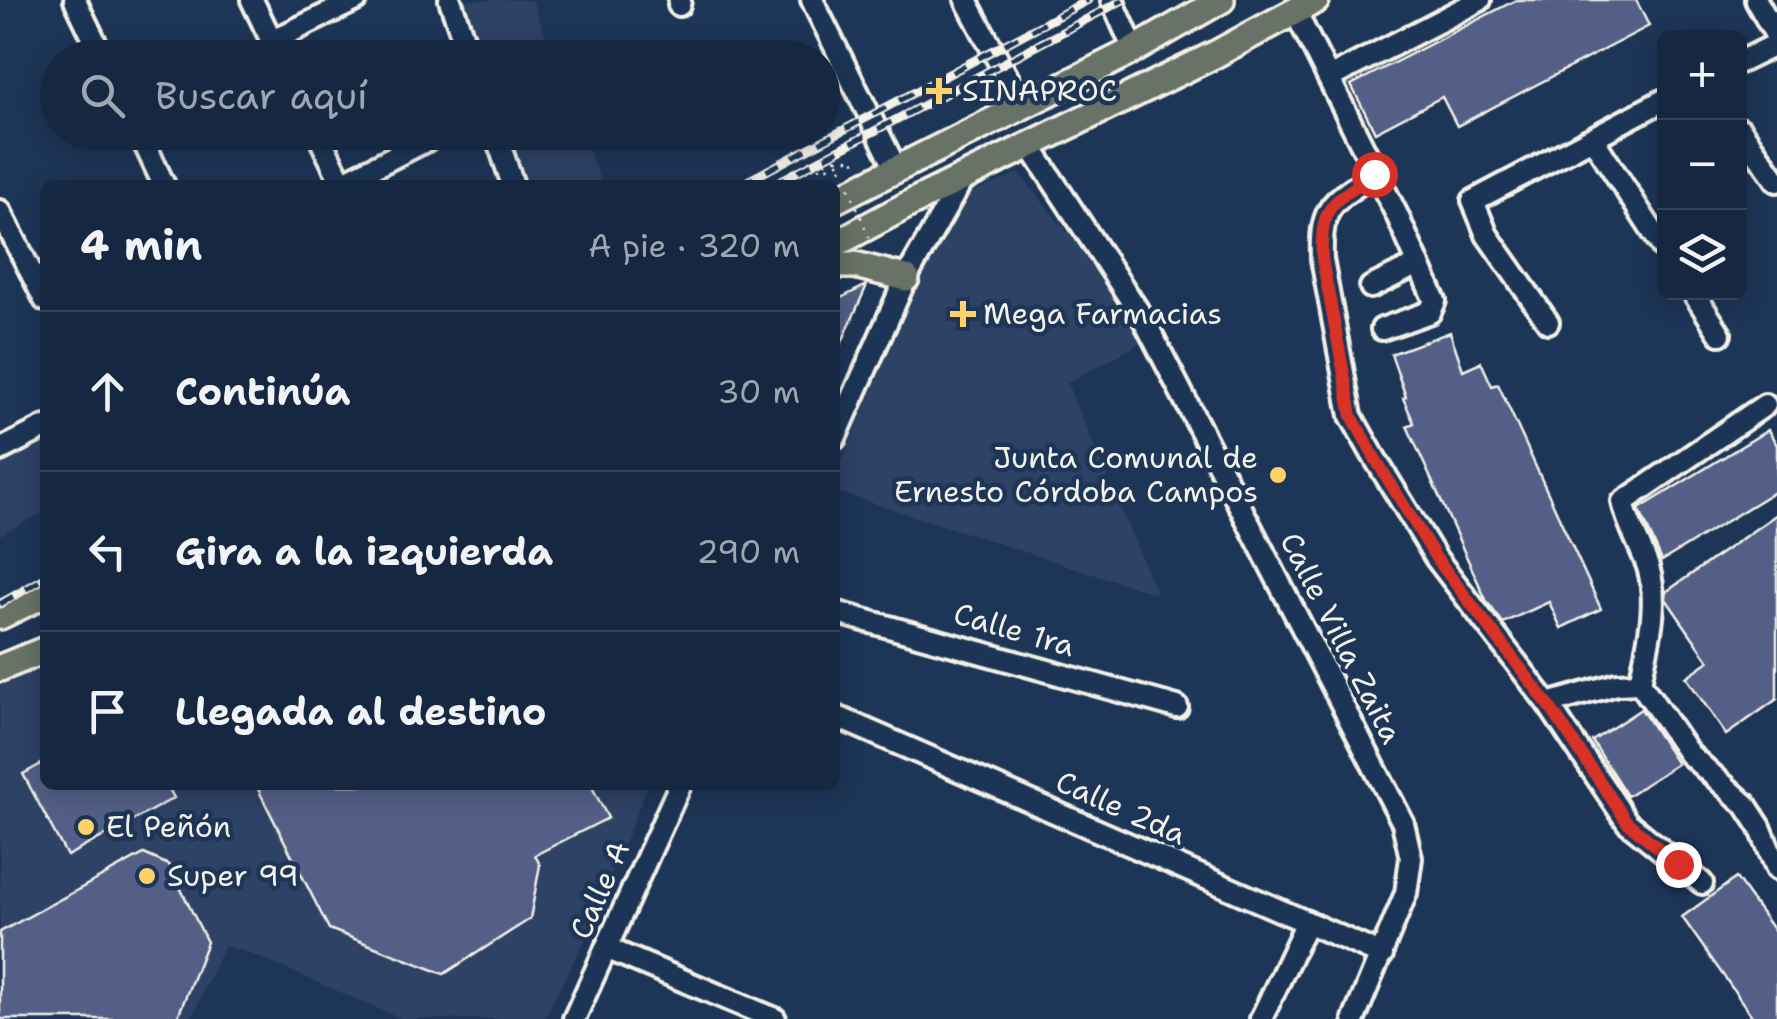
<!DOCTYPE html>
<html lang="es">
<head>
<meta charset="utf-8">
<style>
	body { margin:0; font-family:"Shantell Sans",sans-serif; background:#23344c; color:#f1f3f6 }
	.controls { position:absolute; right:30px; top:30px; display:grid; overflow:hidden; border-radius:15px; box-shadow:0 5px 25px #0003 }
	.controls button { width:90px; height:90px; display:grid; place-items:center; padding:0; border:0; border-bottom:2px solid #35445a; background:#162841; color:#f1f3f6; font:50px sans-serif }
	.stop { position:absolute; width:30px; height:30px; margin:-22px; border:8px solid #d93025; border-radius:50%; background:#fff }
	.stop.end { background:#d93025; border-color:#fff; box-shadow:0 2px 10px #0008 }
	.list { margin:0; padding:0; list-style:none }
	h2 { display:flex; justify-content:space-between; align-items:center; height:130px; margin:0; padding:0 40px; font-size:42px }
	h2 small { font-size:32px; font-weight:400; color:#9ea6b1 }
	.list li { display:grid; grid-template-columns:65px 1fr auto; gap:30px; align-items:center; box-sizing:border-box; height:160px; padding:0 40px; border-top:2px solid #35445a }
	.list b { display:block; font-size:38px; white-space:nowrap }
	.list em { font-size:32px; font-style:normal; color:#9ea6b1 }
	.icon { flex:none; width:55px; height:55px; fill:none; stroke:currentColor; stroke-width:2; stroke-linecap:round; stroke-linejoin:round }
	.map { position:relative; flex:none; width:1777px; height:1019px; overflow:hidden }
	.search { position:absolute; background:#162841; box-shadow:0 5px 25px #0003; left:40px; top:40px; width:800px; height:110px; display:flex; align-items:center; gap:25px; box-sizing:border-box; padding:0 35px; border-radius:55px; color:#9ea6b1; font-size:38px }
	.panel { position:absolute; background:#162841; box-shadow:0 5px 25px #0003; left:40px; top:180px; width:800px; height:610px; border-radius:15px }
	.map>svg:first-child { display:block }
	.built { fill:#2d4265 }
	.building { fill:#525f86; stroke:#f4f1e8; stroke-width:2.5 }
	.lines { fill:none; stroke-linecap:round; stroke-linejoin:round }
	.minor-casing { stroke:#f4f1e8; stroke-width:28 }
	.major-casing { stroke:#f4f1e8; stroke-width:32 }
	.path { stroke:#f4f1e8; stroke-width:2.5; stroke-dasharray:2.5 8; stroke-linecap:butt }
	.minor { stroke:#1d3557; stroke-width:20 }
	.major { stroke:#697266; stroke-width:25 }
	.rail-casing { stroke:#f4f1e8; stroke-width:9 }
	.rail { stroke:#1d3557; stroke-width:5; stroke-dasharray:15; stroke-linecap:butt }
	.path-bridge { stroke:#f4f1e8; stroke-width:2.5; stroke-dasharray:2.5 8; stroke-linecap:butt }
	.route { stroke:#d93025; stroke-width:12 }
	.poi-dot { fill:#ffd166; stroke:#1d3557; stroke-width:4 }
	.labels { text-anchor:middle; stroke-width:9; stroke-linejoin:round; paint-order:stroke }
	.poi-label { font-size:30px; fill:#f4f1e8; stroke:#1d3557; text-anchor:start }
	.street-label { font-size:30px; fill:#f4f1e8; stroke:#1d3557 }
</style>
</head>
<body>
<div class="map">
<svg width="1777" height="1019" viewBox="0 0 1777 1019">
	<rect width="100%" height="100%" fill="#1d3557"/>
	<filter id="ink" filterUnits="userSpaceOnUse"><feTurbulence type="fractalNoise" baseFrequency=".01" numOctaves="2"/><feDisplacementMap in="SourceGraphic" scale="20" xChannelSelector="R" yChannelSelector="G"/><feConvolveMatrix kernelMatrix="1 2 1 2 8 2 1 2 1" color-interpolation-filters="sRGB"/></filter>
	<g filter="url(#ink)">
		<!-- built -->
		<g class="built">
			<polygon points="461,0 532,0 554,57 482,57"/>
			<polygon points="509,133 582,133 602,185 527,185"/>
			<polygon points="1019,173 1115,290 1145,341 1067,383 1157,594 835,491 835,474 957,199"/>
			<polygon points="45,441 45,512 0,535 0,463"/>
			<polygon points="45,655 45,785 648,785 586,937 544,1019 402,1019 244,951 224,946 191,1019 0,1019 0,677"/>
		</g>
		<!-- building -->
		<g class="building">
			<polygon points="1516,0 1636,0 1649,26 1457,126 1442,97 1375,132 1351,85"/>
			<polygon points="867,285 835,358 835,301"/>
			<polygon points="1450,332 1463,370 1481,362 1492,386 1498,384 1601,609 1561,628 1549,602 1503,623 1487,602 1407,426 1414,423 1403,398 1406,397 1391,354"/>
			<polygon points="1768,430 1777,445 1777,490 1662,561 1639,509"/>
			<polygon points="1777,514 1777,699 1726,735 1686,677 1709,661 1666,599 1666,592"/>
			<polygon points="1641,709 1677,764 1627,796 1592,741"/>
			<polygon points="45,762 45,785 167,785 174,798 67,856 23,774"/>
			<polygon points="256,785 591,785 608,818 535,855 540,865 530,919 444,974 329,929"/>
			<polygon points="144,854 169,865 207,942 177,1019 0,1019 0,932"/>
			<polygon points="1736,878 1777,935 1777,1019 1754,1019 1682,917"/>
		</g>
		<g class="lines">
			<defs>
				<g id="minor">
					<polyline points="75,0 103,58"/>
					<polyline points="252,0 280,58"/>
					<polyline points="450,0 470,58"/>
					<polyline points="812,0 896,169"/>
					<polyline points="966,0 1023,107"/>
					<polyline points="1112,0 1134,50"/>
					<polyline points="1756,0 1777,37"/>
					<polyline points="679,5 680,0"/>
					<polyline points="1295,11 1397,215 1435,301 1430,312 1382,329"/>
					<polyline points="272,41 356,0"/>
					<polyline points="1740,62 1777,44"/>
					<polyline points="1329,78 1480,0"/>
					<polyline points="1740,129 1777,181"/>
					<polyline points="139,132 164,185"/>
					<polyline points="317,132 343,185"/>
					<polyline points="495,132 513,185"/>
					<polyline points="1593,139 1664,249"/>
					<polyline points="1030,146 1144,320 1403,823 1411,858 1406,893 1354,1019"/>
					<path d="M1374,174C1332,203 1320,204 1322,259L1351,416L1373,455L1436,558L1548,704L1627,822L1702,883"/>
					<polyline points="342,183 439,134"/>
					<polyline points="0,211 45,300"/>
					<polyline points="1371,287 1418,264"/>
					<polyline points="1693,292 1720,334"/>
					<polyline points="1548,322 1487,235 1473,201 1664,100"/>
					<polyline points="835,438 906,278 962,180"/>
					<polyline points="0,450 45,427"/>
					<polyline points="835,612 1177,707"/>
					<path d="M1640,683C1647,645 1660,606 1648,567C1640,544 1628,526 1623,502L1765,405"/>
					<polyline points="1548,704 1617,684 1640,683 1689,754 1745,804 1760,827 1777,869"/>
					<polyline points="835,716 1382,955"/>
					<polyline points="606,948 775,1019"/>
					<polyline points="574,1019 680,785"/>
					<polyline points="1261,1019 1307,922"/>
				</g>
				<g id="major">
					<polyline points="835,200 1134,50 1221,0"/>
					<polyline points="835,244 913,202 1214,55 1316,0"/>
					<polyline points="835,265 855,265 906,278"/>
					<polyline points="0,616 45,594"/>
					<polyline points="0,668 45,650"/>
				</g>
			</defs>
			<!-- minor casing -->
			<use href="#minor" class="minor-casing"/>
			<!-- major casing -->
			<use href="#major" class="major-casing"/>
			<!-- path -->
			<polyline class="path" points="837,158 819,165 821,170 853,157 857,166"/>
			<!-- minor -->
			<use href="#minor" class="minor"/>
			<!-- major -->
			<use href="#major" class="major"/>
			<defs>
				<g id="rail">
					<polyline points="740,185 1088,0"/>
					<polyline points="772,185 1123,0"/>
					<polyline points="0,604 45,578"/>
				</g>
			</defs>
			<!-- rail casing -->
			<use href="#rail" class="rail-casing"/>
			<!-- rail -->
			<use href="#rail" class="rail"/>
			<!-- path-bridge -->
			<polyline class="path-bridge" points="837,158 869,237"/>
		</g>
	</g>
	<g class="lines" filter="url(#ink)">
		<!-- route -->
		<path class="route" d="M1374,174C1332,203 1320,204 1322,259L1352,416L1373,455L1436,558L1548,704L1627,822L1678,864"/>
	</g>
	<!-- markers -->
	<g class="poi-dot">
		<path d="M934 76h10v10h10v10h-10v10h-10v-10h-10v-10h10z"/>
		<path d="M958 299h10v10h10v10h-10v10h-10v-10h-10v-10h10z"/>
		<circle cx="1278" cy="475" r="10"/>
		<circle cx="86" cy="827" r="10"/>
		<circle cx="147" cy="876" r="10"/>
	</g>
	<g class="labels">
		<!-- poi labels -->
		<g class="poi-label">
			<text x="962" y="101">SINAPROC</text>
			<text x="983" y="324">Mega Farmacias</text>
			<text x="1258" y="468" text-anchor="end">Junta Comunal de<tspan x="1258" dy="34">Ernesto Córdoba Campos</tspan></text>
			<text x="106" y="837">El Peñón</text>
			<text x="167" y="886">Super 99</text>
		</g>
		<!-- street labels -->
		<g class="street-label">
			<text transform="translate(1014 630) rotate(16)" y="10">Calle 1ra</text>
			<text transform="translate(1341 638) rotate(63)" y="10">Calle Villa Zaita</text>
			<text transform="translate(1121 808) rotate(24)" y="10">Calle 2da</text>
			<text transform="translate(600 890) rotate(-66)" y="10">Calle A</text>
		</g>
	</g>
</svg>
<div class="controls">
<button>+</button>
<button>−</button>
<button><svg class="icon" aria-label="layers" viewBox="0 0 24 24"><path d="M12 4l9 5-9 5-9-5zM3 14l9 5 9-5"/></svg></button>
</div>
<div class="stop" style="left:1374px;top:174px"></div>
<div class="stop end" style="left:1678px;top:864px"></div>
<div class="search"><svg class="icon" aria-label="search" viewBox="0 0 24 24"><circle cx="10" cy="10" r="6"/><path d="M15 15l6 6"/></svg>Buscar aquí</div>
<section class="panel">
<h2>4 min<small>A pie · 320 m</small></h2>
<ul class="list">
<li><svg class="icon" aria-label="ahead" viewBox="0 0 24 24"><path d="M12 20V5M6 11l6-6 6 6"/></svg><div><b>Continúa</b></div><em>30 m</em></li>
<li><svg class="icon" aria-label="left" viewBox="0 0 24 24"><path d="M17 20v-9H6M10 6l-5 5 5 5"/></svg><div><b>Gira a la izquierda</b></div><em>290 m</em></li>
<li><svg class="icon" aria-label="arrive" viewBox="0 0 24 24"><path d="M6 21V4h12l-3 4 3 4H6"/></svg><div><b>Llegada al destino</b></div></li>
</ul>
</section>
</div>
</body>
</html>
